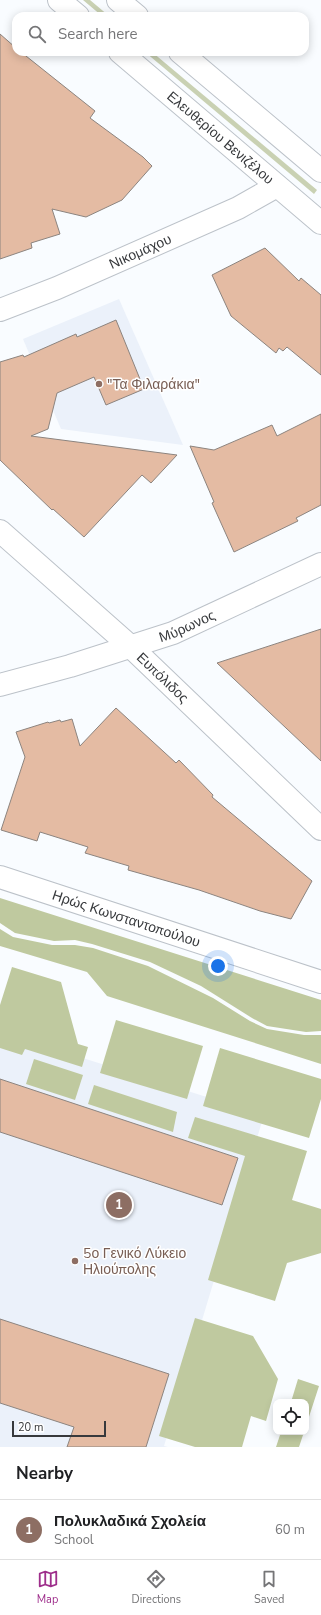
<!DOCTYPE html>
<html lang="en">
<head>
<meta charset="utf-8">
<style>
	body { margin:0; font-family:"Nunito Sans",sans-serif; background:#f2f2f2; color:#202124 }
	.controls { position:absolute; right:12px; bottom:12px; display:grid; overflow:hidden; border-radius:8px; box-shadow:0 2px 10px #0003 }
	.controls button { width:36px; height:36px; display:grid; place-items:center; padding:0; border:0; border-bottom:1px solid #e0e0e0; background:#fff; color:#202124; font:20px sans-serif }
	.scale { position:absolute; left:12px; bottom:10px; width:94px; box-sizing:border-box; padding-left:4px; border:2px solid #37393c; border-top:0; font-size:11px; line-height:14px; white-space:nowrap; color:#37393c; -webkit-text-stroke:3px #fff; paint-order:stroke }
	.you { position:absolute; left:218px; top:966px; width:14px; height:14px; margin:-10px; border:3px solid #fff; border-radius:50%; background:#1a73e8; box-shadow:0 0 0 6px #1a73e833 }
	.badge { display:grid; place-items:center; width:26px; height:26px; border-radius:50%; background:#9e2e8b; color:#fff; font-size:13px; font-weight:700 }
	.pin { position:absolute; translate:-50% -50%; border:2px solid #fff; box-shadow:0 1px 4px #0006 }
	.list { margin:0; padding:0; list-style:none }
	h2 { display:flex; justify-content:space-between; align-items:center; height:52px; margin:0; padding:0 16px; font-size:17px }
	h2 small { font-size:13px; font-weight:400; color:#757577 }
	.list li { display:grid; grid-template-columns:26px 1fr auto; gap:12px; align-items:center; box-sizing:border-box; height:60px; padding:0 16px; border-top:1px solid #e0e0e0 }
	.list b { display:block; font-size:15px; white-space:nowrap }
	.list p { margin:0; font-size:13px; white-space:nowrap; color:#757577 }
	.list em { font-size:13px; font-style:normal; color:#757577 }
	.icon { flex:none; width:22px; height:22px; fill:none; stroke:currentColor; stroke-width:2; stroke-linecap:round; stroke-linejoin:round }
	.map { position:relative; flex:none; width:321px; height:1447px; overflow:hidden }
	.search { position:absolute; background:#fff; box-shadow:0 2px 10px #0003; left:12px; right:12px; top:12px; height:44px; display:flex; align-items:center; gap:10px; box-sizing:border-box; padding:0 14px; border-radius:12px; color:#757577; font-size:15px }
	.sheet { height:112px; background:#fff }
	nav { display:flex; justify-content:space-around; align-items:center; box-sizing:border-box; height:56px; border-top:1px solid #e0e0e0; background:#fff; font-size:11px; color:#757577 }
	nav a { display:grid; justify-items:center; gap:2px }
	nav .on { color:#9e2e8b }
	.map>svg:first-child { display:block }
	.built { fill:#ebf1fa }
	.green { fill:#c9d1b3 }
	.forest { fill:#bfc99f }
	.building { fill:#e4bba3; stroke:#8c847f }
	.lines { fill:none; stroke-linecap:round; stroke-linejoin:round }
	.minor-casing { stroke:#bcc2c9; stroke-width:24 }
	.tertiary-casing { stroke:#bcc2c9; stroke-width:24 }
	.minor { stroke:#fff; stroke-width:22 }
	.tertiary { stroke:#fff; stroke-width:22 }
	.education-dot { fill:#8d6e63; stroke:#fff; stroke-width:1.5 }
	.labels { text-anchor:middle; stroke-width:3; stroke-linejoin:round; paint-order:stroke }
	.street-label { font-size:14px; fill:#37393c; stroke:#fff }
	.education-label { font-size:14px; fill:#785e54; stroke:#fff; text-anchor:start }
</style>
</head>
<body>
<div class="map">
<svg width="321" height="1447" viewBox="0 0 321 1447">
	<rect width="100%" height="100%" fill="#f9fcff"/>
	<!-- built -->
	<g class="built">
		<polygon points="119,299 183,445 61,429 23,339"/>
		<polygon points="0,1032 264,1115 164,1446 168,1447 0,1447"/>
	</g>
	<!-- green -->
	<g class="green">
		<polygon points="83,0 90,0 109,16 102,16"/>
		<polygon points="145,52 152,52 317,190 314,194"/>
	</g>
	<!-- forest -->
	<g class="forest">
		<polygon points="0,898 321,1000 321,1031 306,1032 267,1026 252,1018 201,986 150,962 92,944 75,940 54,941 15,933 0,923"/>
		<polygon points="0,929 13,937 52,945 75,945 93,948 148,966 213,998 250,1021 267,1029 304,1035 321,1035 321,1064 107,996 87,972 0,946"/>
		<polygon points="12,967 61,982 78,1044 88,1047 82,1067 25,1049 22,1055 0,1048 0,1005"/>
		<polygon points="116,1020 203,1046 187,1099 100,1073"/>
		<polygon points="220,1048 321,1079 321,1099 309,1138 203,1106"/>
		<polygon points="34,1059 83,1075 75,1100 26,1084"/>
		<polygon points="94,1085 177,1112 173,1132 88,1104"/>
		<polygon points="195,1117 307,1151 292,1200 321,1209 321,1253 287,1263 275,1301 208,1280 245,1156 188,1138"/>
		<polygon points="195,1318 253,1336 278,1379 266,1421 251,1416 242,1447 195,1447 159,1436"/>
		<polygon points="298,1379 319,1386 306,1426 306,1402 291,1402"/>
		<polygon points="281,1432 304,1432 299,1447 276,1447"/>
	</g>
	<!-- building -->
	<g class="building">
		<polygon points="0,34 16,48 16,52 21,52 95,111 90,118 143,157 152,166 122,200 86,217 52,209 60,234 31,243 32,248 0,259"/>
		<polygon points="265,248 299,281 301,278 321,295 321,375 287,347 283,351 279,348 276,353 231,316 212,275"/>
		<polygon points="116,320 144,389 106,405 94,377 57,393 48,429 31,436 177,455 151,483 142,475 84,537 53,509 52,510 0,460 0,362 23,355 24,357 76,334 77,337"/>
		<polygon points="321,414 321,505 296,518 298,521 234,552 212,503 214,502 190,446 214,450 272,425 277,436"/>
		<polygon points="321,629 321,761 217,663"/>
		<polygon points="116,708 176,763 179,760 213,795 212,797 312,881 291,919 260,911 199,890 128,870 129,866 85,853 88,847 40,832 37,841 1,830 25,757 16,732 48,722 49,723 60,720 61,722 72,719 80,746"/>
		<polygon points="0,1079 238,1158 222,1205 0,1132"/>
		<polygon points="0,1319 169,1374 146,1447 67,1447 74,1427 0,1403"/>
	</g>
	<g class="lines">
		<defs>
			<g id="minor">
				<path id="s1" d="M0,310L57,288L238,208L277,186"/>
				<path id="s2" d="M0,531L130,646L321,829"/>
				<path id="s3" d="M0,685L70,666L173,633L321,564"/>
				<path id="s4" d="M0,877L321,982"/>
			</g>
			<g id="tertiary">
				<polyline points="59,0 78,16"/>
				<polyline points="118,0 137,16"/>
				<path id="s5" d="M120,52L321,223"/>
				<polyline points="180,52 321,171"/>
			</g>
		</defs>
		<!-- minor casing -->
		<use href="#minor" class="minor-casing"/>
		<!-- tertiary casing -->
		<use href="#tertiary" class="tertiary-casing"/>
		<!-- minor -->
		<use href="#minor" class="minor"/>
		<!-- tertiary -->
		<use href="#tertiary" class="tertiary"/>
	</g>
	<!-- markers -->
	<g class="education-dot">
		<circle cx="99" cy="384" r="4"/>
		<circle cx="75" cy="1261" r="4"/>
	</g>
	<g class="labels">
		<!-- street labels -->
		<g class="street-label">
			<text dy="5" stroke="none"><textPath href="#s5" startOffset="132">Ελευθερίου Βενιζέλου</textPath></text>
			<text dy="5" stroke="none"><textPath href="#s1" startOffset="152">Νικομάχου</textPath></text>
			<text dy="5" stroke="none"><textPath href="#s3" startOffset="196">Μύρωνος</textPath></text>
			<text dy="5" stroke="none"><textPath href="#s2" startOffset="219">Ευπόλιδος</textPath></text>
			<text dy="5" stroke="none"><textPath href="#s4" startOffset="133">Ηρώς Κωνσταντοπούλου</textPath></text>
		</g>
		<!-- education labels -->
		<g class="education-label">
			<text x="107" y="389">"Τα Φιλαράκια"</text>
			<text x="83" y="1258">5ο Γενικό Λύκειο<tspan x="83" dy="16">Ηλιούπολης</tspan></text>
		</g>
	</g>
</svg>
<div class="controls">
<button><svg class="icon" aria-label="locate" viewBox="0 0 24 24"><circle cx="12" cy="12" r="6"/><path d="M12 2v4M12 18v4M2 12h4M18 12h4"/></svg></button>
</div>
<div class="scale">20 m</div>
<div class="you"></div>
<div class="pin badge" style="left:119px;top:1205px;background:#8d6e63">1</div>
<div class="search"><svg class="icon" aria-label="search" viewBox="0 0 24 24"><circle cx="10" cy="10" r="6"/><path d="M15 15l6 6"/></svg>Search here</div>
</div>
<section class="sheet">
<h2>Nearby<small></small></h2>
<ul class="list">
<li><span class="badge" style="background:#8d6e63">1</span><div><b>Πολυκλαδικά Σχολεία</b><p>School</p></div><em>60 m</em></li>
</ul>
</section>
<nav>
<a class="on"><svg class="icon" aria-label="map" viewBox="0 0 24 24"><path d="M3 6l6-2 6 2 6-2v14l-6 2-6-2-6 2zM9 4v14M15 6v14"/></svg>Map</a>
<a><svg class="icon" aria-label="directions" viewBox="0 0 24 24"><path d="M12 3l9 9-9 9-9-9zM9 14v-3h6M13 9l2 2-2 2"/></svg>Directions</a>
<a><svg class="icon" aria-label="saved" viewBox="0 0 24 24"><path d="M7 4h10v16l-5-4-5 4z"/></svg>Saved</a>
</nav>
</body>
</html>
